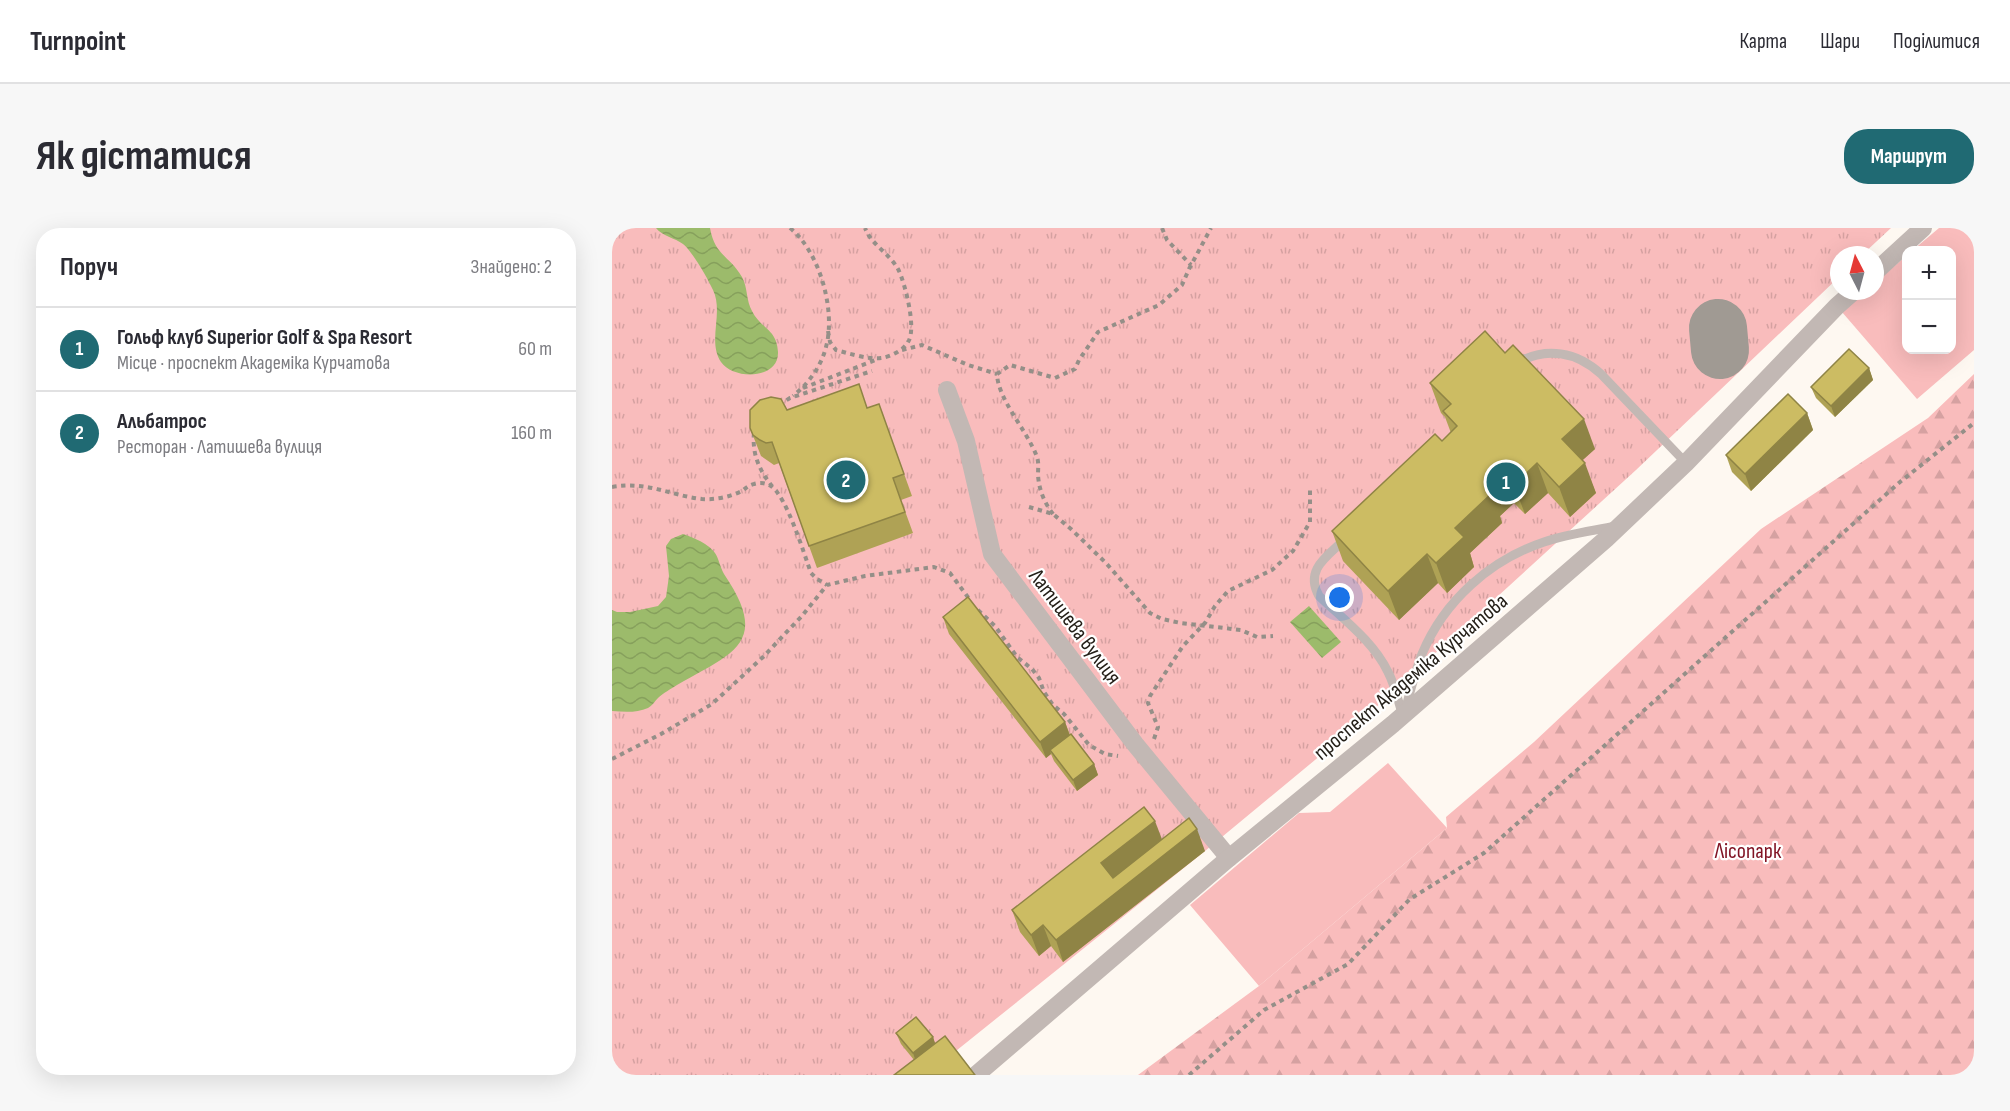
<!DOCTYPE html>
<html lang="uk">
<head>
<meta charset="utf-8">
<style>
	body { margin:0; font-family:"Sofia Sans Condensed",sans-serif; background:#f7f7f7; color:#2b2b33 }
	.controls { position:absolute; right:18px; top:18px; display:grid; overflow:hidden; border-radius:12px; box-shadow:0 6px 24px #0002 }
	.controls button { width:54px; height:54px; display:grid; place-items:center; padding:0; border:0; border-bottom:2px solid #e1e1e2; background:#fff; color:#2b2b33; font:30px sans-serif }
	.compass { position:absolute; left:1218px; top:18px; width:54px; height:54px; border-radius:50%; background:#fff; box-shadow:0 6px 24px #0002; rotate:354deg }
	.you { position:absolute; left:728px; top:370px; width:21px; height:21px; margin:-15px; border:4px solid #fff; border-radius:50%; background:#1a73e8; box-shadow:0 0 0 9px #1a73e833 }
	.badge { display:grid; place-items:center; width:39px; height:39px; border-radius:50%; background:#206a73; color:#fff; font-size:20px; font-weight:700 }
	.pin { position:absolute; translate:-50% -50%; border:3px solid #fff; box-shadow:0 2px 6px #0006 }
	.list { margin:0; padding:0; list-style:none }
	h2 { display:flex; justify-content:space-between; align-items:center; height:78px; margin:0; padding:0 24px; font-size:26px }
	h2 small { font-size:20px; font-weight:400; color:#7c7c81 }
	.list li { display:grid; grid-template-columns:39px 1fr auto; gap:18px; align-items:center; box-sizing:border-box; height:84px; padding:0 24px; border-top:2px solid #e1e1e2 }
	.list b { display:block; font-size:22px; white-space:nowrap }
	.list p { margin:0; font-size:20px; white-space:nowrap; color:#7c7c81 }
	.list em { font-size:20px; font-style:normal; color:#7c7c81 }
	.map { position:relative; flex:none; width:1362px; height:847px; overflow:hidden; border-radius:24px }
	header { display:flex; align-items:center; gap:36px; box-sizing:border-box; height:84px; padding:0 30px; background:#fff; border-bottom:2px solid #e1e1e2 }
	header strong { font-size:28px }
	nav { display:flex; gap:33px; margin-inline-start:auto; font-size:21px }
	.intro { display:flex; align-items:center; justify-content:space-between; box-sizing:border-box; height:144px; padding:0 36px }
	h1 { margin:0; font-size:42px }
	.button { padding:15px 27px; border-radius:24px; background:#206a73; color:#fff; font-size:21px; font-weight:700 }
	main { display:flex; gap:36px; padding:0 36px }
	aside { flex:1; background:#fff; border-radius:24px; box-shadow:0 6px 24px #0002 }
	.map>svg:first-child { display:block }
	.grass { fill:url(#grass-tufts) }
	.forest { fill:url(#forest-firs) }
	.park { fill:#f9bcbc }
	.water { fill:url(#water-waves) }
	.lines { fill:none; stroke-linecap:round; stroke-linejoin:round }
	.taxiway { stroke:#a09a93; stroke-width:58 }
	.path { stroke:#958f88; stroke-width:4; stroke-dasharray:4.5 4.5; stroke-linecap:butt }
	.lane { stroke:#c2b8b4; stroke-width:9 }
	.street { stroke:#c2b8b4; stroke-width:18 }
	.wall { fill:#afa255 }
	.shaded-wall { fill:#8f8445 }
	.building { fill:#ccbc63; stroke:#8f8445; stroke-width:1.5 }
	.labels { text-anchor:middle; stroke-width:4.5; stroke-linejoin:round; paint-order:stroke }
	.street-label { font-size:22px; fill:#252019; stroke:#fff }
	.park-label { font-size:22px; fill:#811425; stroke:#fff }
</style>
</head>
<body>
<header>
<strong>Turnpoint</strong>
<nav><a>Карта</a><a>Шари</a><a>Поділитися</a></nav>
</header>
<div class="intro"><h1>Як дістатися</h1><a class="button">Маршрут</a></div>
<main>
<aside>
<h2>Поруч<small>Знайдено: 2</small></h2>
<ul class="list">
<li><span class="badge">1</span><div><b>Гольф клуб Superior Golf &amp; Spa Resort</b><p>Місце · проспект Академіка Курчатова</p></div><em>60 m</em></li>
<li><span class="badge">2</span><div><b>Альбатрос</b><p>Ресторан · Латишева вулиця</p></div><em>160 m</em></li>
</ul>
</aside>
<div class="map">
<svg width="1362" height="847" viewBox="0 0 1362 847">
	<defs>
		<pattern id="grass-tufts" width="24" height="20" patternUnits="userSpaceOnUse" patternTransform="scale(1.5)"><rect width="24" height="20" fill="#f9bcbc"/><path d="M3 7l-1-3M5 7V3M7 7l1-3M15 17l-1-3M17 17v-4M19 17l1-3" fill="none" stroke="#d5a1a1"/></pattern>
		<pattern id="forest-firs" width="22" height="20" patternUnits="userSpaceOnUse" patternTransform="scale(1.5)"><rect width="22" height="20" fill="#f9bcbc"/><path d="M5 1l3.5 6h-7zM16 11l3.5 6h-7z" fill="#d5a1a1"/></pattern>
		<pattern id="water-waves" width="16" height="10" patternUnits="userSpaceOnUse" patternTransform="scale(1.5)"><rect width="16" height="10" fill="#9cbb6b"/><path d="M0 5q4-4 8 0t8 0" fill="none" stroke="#86a05c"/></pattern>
	</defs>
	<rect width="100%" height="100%" fill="#fef8f1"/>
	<!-- grass -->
	<polygon class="grass" points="0,0 1279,0 1250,27 1227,27 1227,49 1024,242 738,503 593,623 314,847 0,847"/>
	<!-- forest -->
	<polygon class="forest" points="1362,146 1362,847 526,847 647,758 835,600 834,589 922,514 1149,301 1316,190"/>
	<!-- park -->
	<g class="park">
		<polygon points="1327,0 1362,0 1362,122 1305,171 1230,84 1254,63 1263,63 1263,55 1294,28 1294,122 1340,122 1340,22 1301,22"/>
		<polygon points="776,535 835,600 647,758 578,677 687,585 718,584"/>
	</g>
	<!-- water -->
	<g class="water">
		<path d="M44,0H98C103,28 117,27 130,49C136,60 134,73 140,83C149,101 165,101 166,124C167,152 121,152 109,134C95,113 112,85 101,62C96,51 80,23 71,16C63,10 50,8 44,0Z"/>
		<path d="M71,306C82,310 96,315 103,325C107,331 108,339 112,346C159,415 121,425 65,457C59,461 51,465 46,470C43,473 40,478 36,480C25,485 12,484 0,483V382L5,384H18L46,378L54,369L57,348L54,318L59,311Z"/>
		<polygon points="697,378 729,414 710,430 678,394"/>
	</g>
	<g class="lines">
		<!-- taxiway -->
		<polyline class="taxiway" points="1106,100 1108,122"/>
		<!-- path -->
		<g class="path">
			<path d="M178,0C208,24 224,83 214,119C209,139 196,156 181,168"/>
			<polyline points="550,0 555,12 579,37"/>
			<path d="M216,103L218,114L224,122C235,125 258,132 269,130C278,129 292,122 296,114C305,101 293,56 287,43C278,25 260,18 253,0"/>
			<polyline points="290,122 310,117 356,137 385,146"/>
			<polyline points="191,160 266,131"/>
			<polyline points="167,177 178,170 260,143"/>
			<path d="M142,205C140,226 147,242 160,258"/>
			<path d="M0,259C36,253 56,267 90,271C103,272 118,269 130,263C134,260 137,257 142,256C148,254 154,255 159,258C175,269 192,326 199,345L205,351L215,357"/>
			<polyline points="417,279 441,286 459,301 494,335 538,385 550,391 569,395 629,402 645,409 661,408"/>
			<path d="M441,286C432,274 427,262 426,247C426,241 427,235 425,229C415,202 386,172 385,146L398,137L443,150L463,141L467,132L486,104L547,77L570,57L577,41L599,0"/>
			<polyline points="366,382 383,398 405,429 420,441 427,450 432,464 441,477 452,486 477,517 493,526 506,528"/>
			<polyline points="542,511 546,499 536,475 538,468 571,418 593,395 603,378 616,363 660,342 681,323 698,294 698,259"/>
			<polyline points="0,531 49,506 100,476 151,429 189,389 215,357 253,348 322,339 338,345 358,372"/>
			<polyline points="577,847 652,782 736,736 798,671 872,625 1288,254 1362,195"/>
		</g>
		<!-- lane -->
		<g class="lane">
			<path d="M905,135C934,118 965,124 989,146L1074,235"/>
			<path d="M733,311C716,328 692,341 707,368C731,391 761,413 776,444C783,457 786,473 791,488"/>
			<path d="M793,483C798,464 803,444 810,426C832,373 878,332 932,314C955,306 980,303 1004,298"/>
		</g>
		<!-- street -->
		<g class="street">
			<polyline points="1263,44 1311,0"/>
			<polyline points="335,162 354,213 380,326 523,516 617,630"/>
			<polyline points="365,846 617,630 781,496 994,311 1074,235 1225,78 1242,63"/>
		</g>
	</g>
	<!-- wall -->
	<g class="wall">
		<polygon points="1257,140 1261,152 1223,189 1204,170 1199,159"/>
		<polygon points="818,155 983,221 970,232 984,265 958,289 936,265 913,286 902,275 888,288 890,295 858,325 862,339 835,365 826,355 787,392 731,333 720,303 830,213 839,205 833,189 829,185"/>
		<polygon points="267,176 300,268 289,272 301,305 205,340 167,235 162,237 149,228 138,200 175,182 256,180"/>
		<polygon points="1195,185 1201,202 1139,263 1120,244 1114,227"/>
		<polygon points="331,389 453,494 458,507 482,536 486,547 465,563 442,533 439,526 434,530 337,406"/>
		<polygon points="550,611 593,623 451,734 439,718 427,728 408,704 400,682"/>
		<polygon points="284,805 321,809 323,816 302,832 289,816"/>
	</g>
	<!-- shaded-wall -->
	<g class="shaded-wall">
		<polygon points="1257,140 1261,152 1223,189 1219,178"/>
		<polygon points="1195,185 1201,202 1139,263 1133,246"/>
		<polygon points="972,191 983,221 961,241 950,211"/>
		<polygon points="925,235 936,265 913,286 902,257"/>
		<polygon points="973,235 984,265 958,289 947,259"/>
		<polygon points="891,245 902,275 888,288 890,295 858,325 862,339 835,365 824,335 843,300 875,260"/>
		<polygon points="815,326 826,355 787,392 776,363"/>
		<polygon points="453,494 459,511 438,522 439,526 434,530 428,514"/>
		<polygon points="482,536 486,547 465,563 461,552"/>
		<polygon points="543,593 551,614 497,656 489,635"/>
		<polygon points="585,601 593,623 451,734 444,712"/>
		<polygon points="431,697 439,718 427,728 419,707"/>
		<polygon points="321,809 325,821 305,837 301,825"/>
	</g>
	<!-- building -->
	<g class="building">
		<polygon points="873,103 893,125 901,117 972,191 950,211 973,235 947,259 925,235 902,257 891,245 875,260 880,265 843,300 852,309 824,335 815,326 776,363 720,303 823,206 830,213 845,198 831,183 839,176 818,155"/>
		<polygon points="1237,121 1257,140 1219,178 1199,159"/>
		<polygon points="247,156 255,180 267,176 292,246 281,250 293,284 197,318 160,214 154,215 148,212 141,207 138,200 138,182 148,172 159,169 169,171 175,182"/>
		<polygon points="1176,166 1195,185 1133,246 1114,227"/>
		<polygon points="356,369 453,494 428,514 331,389"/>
		<polygon points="459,506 482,536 461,552 438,522"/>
		<polygon points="532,579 543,593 489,635 501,650 577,590 585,601 444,712 431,697 419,707 400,682"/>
		<polygon points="304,789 321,809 301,825 284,805"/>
		<polygon points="333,808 363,847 282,847"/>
	</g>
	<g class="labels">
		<!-- street labels -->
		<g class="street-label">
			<text transform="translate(464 398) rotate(53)" y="8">Латишева вулиця</text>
			<text transform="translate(798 448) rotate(-40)" y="8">проспект Академіка Курчатова</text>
		</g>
		<!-- park labels -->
		<g class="park-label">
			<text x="1136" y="630">Лісопарк</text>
		</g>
	</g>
</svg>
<div class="controls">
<button>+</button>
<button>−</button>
</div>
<svg class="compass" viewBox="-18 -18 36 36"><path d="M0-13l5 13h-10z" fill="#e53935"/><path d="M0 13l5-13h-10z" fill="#7c7c81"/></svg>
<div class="you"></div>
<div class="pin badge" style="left:894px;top:254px">1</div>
<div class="pin badge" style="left:234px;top:252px">2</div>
</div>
</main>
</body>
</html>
